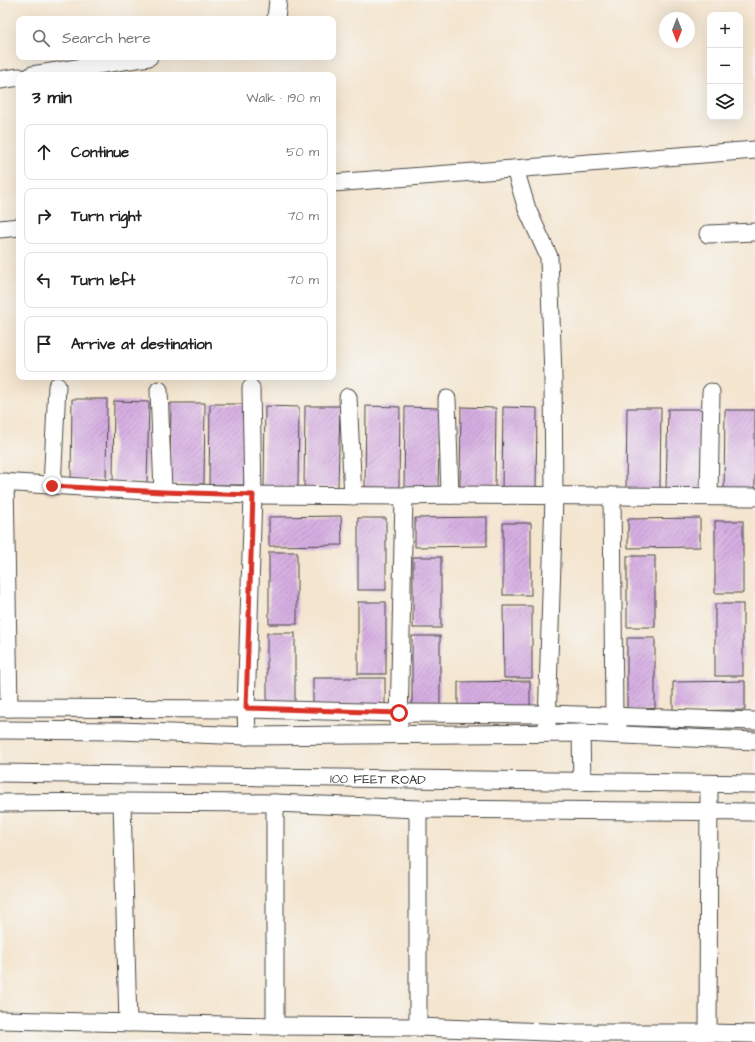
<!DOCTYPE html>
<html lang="en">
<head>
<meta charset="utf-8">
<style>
	body { margin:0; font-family:"Architects Daughter",sans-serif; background:#f6f6f6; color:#222 }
	.controls { position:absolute; right:12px; top:12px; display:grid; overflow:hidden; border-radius:8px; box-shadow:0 4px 16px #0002 }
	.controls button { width:36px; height:36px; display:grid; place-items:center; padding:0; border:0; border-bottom:1px solid #e0e0e0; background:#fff; color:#222; font:20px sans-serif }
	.compass { position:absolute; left:659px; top:12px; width:36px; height:36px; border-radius:50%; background:#fff; box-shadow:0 4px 16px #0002; rotate:180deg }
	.stop { position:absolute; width:12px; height:12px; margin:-9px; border:3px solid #d93025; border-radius:50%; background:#fff }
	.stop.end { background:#d93025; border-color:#fff; box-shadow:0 1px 4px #0008 }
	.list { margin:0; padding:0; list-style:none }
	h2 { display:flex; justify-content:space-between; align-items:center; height:52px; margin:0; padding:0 16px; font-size:17px }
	h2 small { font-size:13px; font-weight:400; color:#767676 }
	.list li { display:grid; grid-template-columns:26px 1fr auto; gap:12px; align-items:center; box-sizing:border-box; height:56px; margin:0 8px 8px; padding:0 8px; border:1px solid #e0e0e0; border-radius:8px }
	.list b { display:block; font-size:15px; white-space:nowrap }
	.list em { font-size:13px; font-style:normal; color:#767676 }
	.icon { flex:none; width:22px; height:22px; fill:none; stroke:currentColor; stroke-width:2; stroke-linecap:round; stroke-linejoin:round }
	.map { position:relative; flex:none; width:755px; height:1042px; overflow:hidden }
	.search { position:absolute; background:#fff; box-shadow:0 4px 16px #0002; left:16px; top:16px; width:320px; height:44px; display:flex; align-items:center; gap:10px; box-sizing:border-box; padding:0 14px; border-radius:8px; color:#767676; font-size:15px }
	.panel { position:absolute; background:#fff; box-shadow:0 4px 16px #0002; left:16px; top:72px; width:320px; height:308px; border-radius:8px }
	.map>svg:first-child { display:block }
	.building { fill:url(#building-hatch) }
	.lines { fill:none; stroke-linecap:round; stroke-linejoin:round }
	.minor-casing { stroke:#494744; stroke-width:19 }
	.minor { stroke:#fff; stroke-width:17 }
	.route { stroke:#d93025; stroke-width:5 }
	.labels { text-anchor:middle; stroke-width:3; stroke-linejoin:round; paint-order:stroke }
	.street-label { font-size:13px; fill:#2b2b2b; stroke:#f6f6f2 }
</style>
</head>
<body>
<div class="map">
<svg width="755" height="1042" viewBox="0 0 755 1042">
	<defs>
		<pattern id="building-hatch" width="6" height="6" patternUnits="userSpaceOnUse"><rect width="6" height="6" fill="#d6aee2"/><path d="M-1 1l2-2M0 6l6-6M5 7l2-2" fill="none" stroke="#ae8eb7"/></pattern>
	</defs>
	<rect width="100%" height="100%" fill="#f6f6f2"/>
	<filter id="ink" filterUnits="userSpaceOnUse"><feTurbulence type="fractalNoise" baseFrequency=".025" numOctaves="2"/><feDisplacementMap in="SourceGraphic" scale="8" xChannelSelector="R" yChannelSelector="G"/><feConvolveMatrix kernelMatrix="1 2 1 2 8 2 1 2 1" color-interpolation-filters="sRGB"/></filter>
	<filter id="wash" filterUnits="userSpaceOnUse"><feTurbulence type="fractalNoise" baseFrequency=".012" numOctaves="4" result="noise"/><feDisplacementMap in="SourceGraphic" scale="16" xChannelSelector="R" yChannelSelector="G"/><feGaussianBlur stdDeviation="0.9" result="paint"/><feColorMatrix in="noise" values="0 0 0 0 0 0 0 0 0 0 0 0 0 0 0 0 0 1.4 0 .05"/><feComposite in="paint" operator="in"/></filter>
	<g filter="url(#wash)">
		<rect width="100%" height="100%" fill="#f4e5cf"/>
		<g id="blocks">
			<!-- building -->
			<g class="building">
				<polygon points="72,399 107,399 106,480 71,480"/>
				<polygon points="114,401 149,402 147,483 113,482"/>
				<polygon points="171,403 205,403 204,484 170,484"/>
				<polygon points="210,404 245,404 244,485 209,485"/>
				<polygon points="265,406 299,407 298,488 264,487"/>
				<polygon points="305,406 340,406 338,487 304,487"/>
				<polygon points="366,406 400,407 399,488 365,487"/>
				<polygon points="405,407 440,408 438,489 404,489"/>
				<polygon points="461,407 496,408 495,489 460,489"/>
				<polygon points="503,407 537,408 536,489 502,489"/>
				<polygon points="627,408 661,408 660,490 626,489"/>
				<polygon points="668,409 702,409 701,491 666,490"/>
				<polygon points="725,410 755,410 755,491 724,491"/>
				<polygon points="341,516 342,545 269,546 269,517"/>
				<polygon points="487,517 487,546 415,547 415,518"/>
				<rect x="358" y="518" width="28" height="72"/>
				<polygon points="700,518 700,547 628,548 628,519"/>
				<rect x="715" y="521" width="28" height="72"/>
				<rect x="503" y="523" width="28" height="72"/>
				<rect x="269" y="552" width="28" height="72"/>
				<rect x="627" y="556" width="28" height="71"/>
				<rect x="413" y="557" width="28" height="71"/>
				<rect x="358" y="602" width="28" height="72"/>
				<rect x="715" y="604" width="28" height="72"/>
				<polygon points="503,606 532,606 532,678 504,678"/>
				<rect x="267" y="633" width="28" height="72"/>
				<rect x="412" y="636" width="28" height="72"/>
				<rect x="627" y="638" width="28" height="72"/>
				<rect x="313" y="678" width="72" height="29"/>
				<polygon points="530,681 530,710 458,710 458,682"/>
				<polygon points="745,681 745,710 673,711 673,682"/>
			</g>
		</g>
	</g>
	<g filter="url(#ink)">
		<use href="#blocks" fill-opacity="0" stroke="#494744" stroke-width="1"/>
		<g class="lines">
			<defs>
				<g id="minor">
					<polyline points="276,19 278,0"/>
					<polyline points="32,75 149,57"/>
					<polyline points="0,80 19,77"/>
					<polyline points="515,169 527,209 549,257 553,377 554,496 547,725"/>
					<polyline points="333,183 755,150"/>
					<polyline points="0,229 19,227"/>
					<polyline points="708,234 755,232"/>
					<polyline points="159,390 163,492"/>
					<polyline points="348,397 353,496"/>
					<polyline points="447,399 450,495"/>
					<polyline points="0,482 163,492 253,495 404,496 450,495 755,497"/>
					<polyline points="5,482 9,708"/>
					<polyline points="52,486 57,386"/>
					<polyline points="612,496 614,717 618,727"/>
					<polyline points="709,496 711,392"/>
					<polyline points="0,708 246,709 399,713 548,714 755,721"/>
					<polyline points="399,724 404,496"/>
					<polyline points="0,730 120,731 247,736 581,733 755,741"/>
					<polyline points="581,733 582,782"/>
					<polyline points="247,736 246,709 253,495 251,388"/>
					<path id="s1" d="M0,773L755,784"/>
					<polyline points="122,802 128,1023"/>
					<polyline points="0,803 122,802 275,803 418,809 755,812"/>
					<polyline points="275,803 275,1026"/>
					<polyline points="0,1020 275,1026 418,1027 571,1033 708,1033 755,1034"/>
					<polyline points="418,1027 418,809"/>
					<polyline points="708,1033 709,784"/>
				</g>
			</defs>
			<!-- minor casing -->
			<use href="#minor" class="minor-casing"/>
			<!-- minor -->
			<use href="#minor" class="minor"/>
		</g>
	</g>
	<g class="lines" filter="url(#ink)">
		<!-- route -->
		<polyline class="route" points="52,486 163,492 253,495 246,708 399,713"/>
	</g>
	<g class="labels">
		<!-- street labels -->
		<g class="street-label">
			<text dy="5" stroke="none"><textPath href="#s1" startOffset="378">100 FEET ROAD</textPath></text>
		</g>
	</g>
</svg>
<div class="controls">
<button>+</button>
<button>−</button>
<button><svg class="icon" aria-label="layers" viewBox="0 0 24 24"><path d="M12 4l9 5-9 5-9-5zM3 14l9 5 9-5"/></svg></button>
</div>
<svg class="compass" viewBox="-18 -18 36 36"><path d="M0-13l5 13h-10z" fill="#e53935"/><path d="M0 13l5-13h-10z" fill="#767676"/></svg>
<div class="stop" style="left:399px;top:713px"></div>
<div class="stop end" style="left:52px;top:486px"></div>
<div class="search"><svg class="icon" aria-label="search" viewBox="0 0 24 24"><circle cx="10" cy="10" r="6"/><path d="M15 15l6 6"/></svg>Search here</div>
<section class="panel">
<h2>3 min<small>Walk · 190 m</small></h2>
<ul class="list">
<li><svg class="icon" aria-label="ahead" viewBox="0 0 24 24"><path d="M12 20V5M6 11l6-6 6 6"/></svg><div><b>Continue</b></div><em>50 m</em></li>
<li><svg class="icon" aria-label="right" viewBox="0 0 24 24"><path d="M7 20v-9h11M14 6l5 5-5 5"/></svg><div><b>Turn right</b></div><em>70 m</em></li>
<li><svg class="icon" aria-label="left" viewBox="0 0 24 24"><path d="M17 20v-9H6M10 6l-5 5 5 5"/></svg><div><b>Turn left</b></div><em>70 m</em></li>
<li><svg class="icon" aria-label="arrive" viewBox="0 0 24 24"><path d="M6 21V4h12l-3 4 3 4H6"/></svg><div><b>Arrive at destination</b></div></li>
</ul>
</section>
</div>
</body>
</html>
